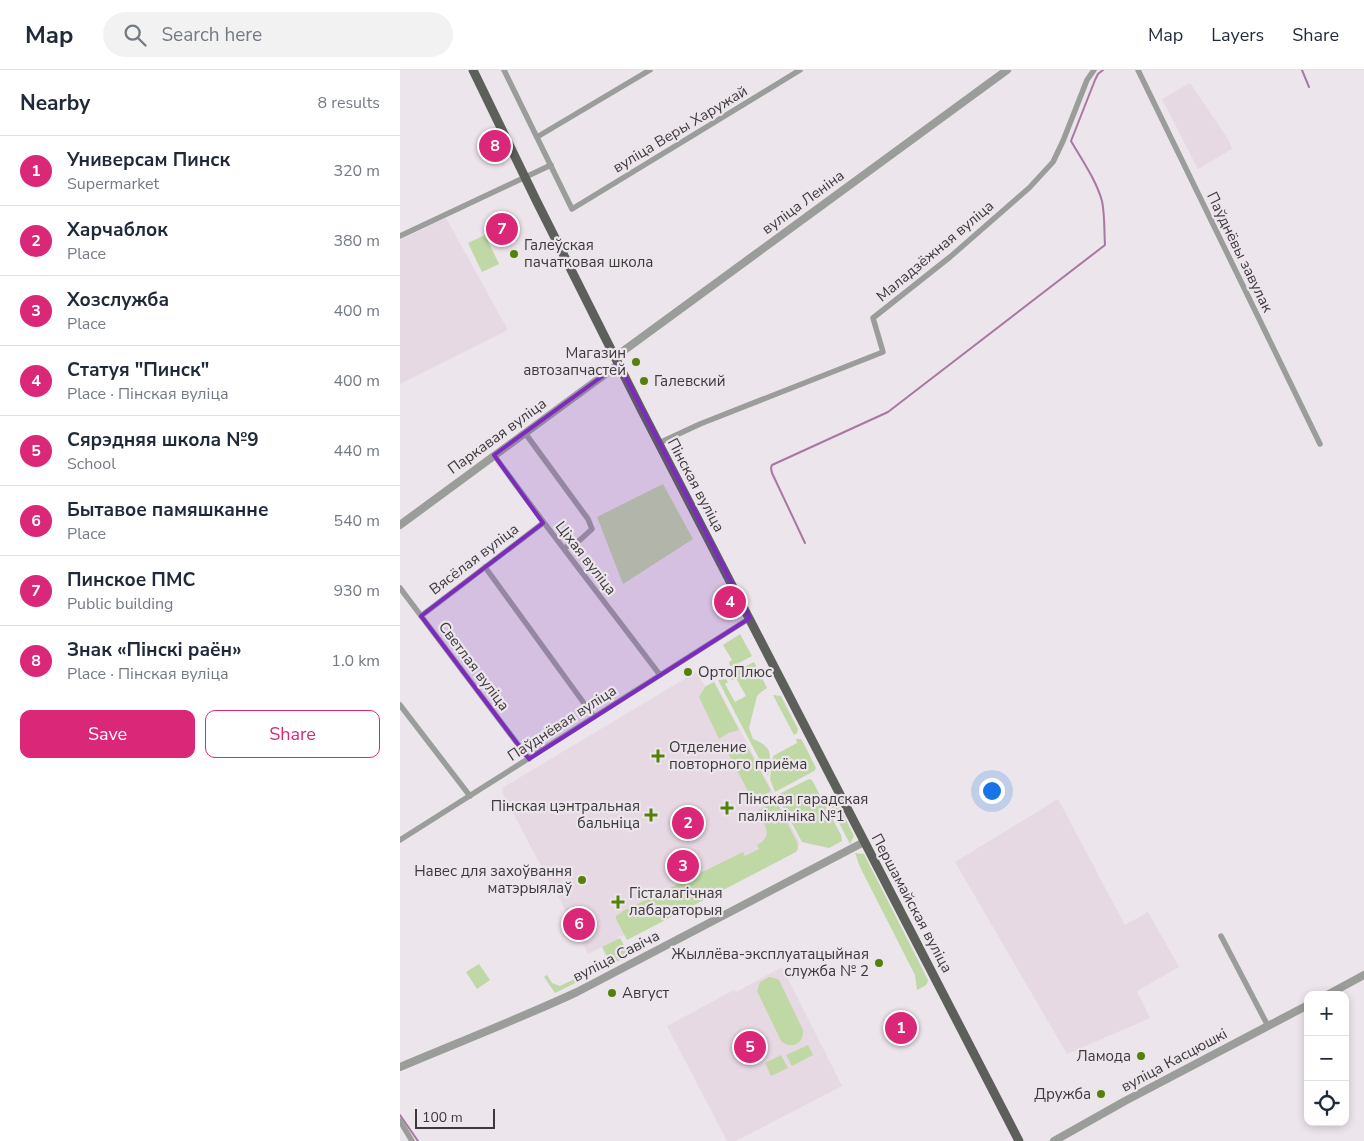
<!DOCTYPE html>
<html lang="en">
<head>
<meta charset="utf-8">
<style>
	body { margin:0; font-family:"Nunito Sans",sans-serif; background:#f2f2f3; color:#1f2937 }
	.controls { position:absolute; right:15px; bottom:15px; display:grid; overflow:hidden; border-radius:10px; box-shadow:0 2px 8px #0003 }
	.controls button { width:45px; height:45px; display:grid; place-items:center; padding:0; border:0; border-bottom:1px solid #e0e1e3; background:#fff; color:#1f2937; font:25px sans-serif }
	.scale { position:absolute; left:15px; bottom:12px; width:80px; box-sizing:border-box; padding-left:5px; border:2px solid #3c393b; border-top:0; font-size:14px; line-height:18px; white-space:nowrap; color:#3c393b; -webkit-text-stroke:4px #ece5eb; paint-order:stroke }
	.you { position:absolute; left:591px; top:720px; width:18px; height:18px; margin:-12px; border:4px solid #fff; border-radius:50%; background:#1a73e8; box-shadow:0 0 0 8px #1a73e833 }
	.badge { display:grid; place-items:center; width:32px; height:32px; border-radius:50%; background:#db2777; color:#fff; font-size:16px; font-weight:700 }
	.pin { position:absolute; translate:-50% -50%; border:2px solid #fff; box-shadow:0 1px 5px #0006 }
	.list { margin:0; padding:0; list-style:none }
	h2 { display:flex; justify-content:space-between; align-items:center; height:65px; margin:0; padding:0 20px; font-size:21px }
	h2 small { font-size:16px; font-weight:400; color:#747a83 }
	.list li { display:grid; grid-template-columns:32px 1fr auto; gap:15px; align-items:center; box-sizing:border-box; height:70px; padding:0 20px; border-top:1px solid #e0e1e3 }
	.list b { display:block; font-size:19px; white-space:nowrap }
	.list p { margin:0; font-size:16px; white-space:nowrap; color:#747a83 }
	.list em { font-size:16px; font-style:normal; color:#747a83 }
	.actions { display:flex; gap:10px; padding:15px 20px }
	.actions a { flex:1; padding:11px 0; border:1px solid #db2777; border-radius:10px; text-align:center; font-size:18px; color:#db2777 }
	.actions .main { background:#db2777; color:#fff }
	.icon { flex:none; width:28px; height:28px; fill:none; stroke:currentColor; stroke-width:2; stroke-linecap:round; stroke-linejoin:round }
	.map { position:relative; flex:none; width:964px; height:1071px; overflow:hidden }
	header { display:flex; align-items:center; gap:30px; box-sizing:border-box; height:70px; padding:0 25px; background:#fff; border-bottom:1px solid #e0e1e3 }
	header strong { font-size:24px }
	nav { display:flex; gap:28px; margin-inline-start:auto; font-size:18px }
	.search { width:350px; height:45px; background:#f2f2f3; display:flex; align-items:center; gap:12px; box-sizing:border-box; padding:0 18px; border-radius:28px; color:#747a83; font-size:19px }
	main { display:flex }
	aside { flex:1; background:#fff }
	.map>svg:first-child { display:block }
	.built { fill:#e7d9e4 }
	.green { fill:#bfd8a5 }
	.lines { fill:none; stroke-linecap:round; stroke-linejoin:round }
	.stream { stroke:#a877a2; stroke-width:2 }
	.minor { stroke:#9b9d9a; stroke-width:5.5 }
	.tertiary { stroke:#9b9d9a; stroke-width:8 }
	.primary { stroke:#5d605a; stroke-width:9 }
	.marked { fill:#7b2cbf; fill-opacity:0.2; stroke:#7b2cbf; stroke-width:4; stroke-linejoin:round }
	.poi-dot { fill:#568109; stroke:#ece5eb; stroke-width:2 }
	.labels { text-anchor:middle; stroke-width:4.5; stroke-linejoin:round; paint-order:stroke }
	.street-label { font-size:15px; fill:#3c393b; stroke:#ece5eb }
	.poi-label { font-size:15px; fill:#3c393b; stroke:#ece5eb; text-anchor:start }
</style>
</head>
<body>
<header>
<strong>Map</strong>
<div class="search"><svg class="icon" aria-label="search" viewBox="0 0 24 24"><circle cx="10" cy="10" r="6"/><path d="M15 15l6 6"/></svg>Search here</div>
<nav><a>Map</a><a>Layers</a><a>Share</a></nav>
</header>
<main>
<aside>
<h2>Nearby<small>8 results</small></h2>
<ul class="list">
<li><span class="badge">1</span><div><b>Универсам Пинск</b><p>Supermarket</p></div><em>320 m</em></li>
<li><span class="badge">2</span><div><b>Харчаблок</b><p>Place</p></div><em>380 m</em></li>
<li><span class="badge">3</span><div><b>Хозслужба</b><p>Place</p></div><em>400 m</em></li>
<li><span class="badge">4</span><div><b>Статуя &quot;Пинск&quot;</b><p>Place · Пінская вуліца</p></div><em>400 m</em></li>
<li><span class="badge">5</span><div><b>Сярэдняя школа №9</b><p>School</p></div><em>440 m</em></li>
<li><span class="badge">6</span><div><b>Бытавое памяшканне</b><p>Place</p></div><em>540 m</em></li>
<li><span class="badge">7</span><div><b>Пинское ПМС</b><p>Public building</p></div><em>930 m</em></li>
<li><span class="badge">8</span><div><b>Знак «Пінскі раён»</b><p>Place · Пінская вуліца</p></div><em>1.0 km</em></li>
</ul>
<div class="actions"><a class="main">Save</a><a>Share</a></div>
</aside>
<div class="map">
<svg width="964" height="1071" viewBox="0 0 964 1071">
	<rect width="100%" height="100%" fill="#ece5eb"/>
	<!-- built -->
	<g class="built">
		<polygon points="790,13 828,69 832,79 798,99 762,29"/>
		<polygon points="46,148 108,260 0,314 0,170"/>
		<polygon points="296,602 305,616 314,611 399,771 399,776 222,866 217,867 218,869 188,884 155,820 164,817 171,810 155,819 153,816 151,815 102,722 103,721 102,718"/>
		<polygon points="658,729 725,855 748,842 779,897 737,921 750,948 667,984 555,792"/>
		<polygon points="382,897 442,1016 336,1071 327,1071 267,956 334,920 336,922"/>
	</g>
	<!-- green -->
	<g class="green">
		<polygon points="85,165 99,194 82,202 68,173"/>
		<polygon points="263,414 293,469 223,514 197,447"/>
		<polygon points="340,564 352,586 333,596 330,596 329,592 332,590 323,575"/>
		<path d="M354,592L367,618L361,622L357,626L349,658L353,669C375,678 370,686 368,706L318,610L326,609L328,612L325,614L335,632L346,626L336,608L332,610L330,607L332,603Z"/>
		<polygon points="314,612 339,660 328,663 319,669 299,627 305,617"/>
		<polygon points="373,625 381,626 398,659 397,663 394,665"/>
		<polygon points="396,669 401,669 403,672 416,698 414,701 375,722 370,709 373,686 397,673"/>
		<polygon points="346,674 371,721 353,731 328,683"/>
		<polygon points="409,709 412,710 441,765 442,771 429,778 402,772 378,728 379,724"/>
		<polygon points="432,729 440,738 454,766 450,774 428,731"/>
		<path d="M376,731L397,772L398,779L396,782L227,870L216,849V846L223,841L343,782L345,786L359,779L357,775C375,765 364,755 357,741Z"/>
		<path d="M455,783L464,784L528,910C528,916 522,917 517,920L515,905L460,797Z"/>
		<polygon points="220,868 229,885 211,895 202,877"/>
		<polygon points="79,894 90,910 77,919 66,902"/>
		<polygon points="203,895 205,895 208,897 155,923 144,907 147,905 152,913 160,916"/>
		<path d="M369,907L374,908L379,910L403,960C404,974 392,980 381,971L357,921L360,912Z"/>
		<polygon points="408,975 413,985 392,996 386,985"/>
		<polygon points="381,985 388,998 371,1006 365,993"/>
	</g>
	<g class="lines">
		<!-- stream -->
		<g class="stream">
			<polyline points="902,0 909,17"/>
			<path d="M405,473L372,403L371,398L372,395L488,342L705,175C704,160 705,146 702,131C696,110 682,90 671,71L695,10L698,4L703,0"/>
			<polyline points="0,1045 18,1071"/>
		</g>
		<!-- minor -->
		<g class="minor">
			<polyline points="104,0 172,139 400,0"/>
			<polyline points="738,0 920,374"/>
			<polyline points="137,67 250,0"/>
			<polyline points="0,166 151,95"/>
			<polyline points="125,363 188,449 192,459 180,470 164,478"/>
			<polyline points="259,373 300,354 483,282 473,248 550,187 629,118 653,92 663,71 687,10 694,0"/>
			<path d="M94,385C148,460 205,532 260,605"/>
			<polyline points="85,497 194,647"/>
			<polyline points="0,518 129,689"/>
			<polyline points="21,546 143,453"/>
			<polyline points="0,635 70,726"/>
			<polyline points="0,770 350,548"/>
			<polyline points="821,866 868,956"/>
			<polyline points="0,1051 12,1071"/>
		</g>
		<!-- tertiary -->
		<g class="tertiary">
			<polyline points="215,287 607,0"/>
			<polyline points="0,455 219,294"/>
			<polyline points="927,925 964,905"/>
			<path d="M0,997C59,972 119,949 177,922L464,772"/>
			<polyline points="654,1071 725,1031 908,935"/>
		</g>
		<!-- primary -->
		<polyline class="primary" points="73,0 136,130 242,341 619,1071"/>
	</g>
	<!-- marked area -->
	<path class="marked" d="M219,294L350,548L129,689L21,546L143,453L94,385Z"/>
	<!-- markers -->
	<g class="poi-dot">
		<circle cx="114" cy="184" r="5"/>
		<circle cx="236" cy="292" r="5"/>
		<circle cx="244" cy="311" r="5"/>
		<circle cx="288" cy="602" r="5"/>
		<path d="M255.5 678.5h5v5h5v5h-5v5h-5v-5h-5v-5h5z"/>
		<path d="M324.5 730.5h5v5h5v5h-5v5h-5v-5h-5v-5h5z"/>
		<path d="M248.5 737.5h5v5h5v5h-5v5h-5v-5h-5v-5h5z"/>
		<circle cx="182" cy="810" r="5"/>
		<path d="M215.5 824.5h5v5h5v5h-5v5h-5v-5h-5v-5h5z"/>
		<circle cx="479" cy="893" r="5"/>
		<circle cx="212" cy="923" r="5"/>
		<circle cx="741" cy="986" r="5"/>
		<circle cx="701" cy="1024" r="5"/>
	</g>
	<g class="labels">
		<!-- street labels -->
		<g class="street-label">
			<text transform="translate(280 59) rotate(-31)" y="5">вуліца Веры Харужай</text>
			<text transform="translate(403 132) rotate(-36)" y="5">вуліца Леніна</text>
			<text transform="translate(535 181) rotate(-40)" y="5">Маладзёжная вуліца</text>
			<text transform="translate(840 182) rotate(64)" y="5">Паўднёвы завулак</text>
			<text transform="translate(97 366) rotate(-36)" y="5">Паркавая вуліца</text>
			<text transform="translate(296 415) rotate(62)" y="5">Пінская вуліца</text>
			<text transform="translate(186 488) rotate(52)" y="5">Ціхая вуліца</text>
			<text transform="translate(74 489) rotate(-37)" y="5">Вясёлая вуліца</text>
			<text transform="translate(74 596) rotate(53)" y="5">Светлая вуліца</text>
			<text transform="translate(162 653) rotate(-33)" y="5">Паўднёвая вуліца</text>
			<text transform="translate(512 833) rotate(62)" y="5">Першамайская вуліца</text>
			<text transform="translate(216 886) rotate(-27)" y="5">вуліца Савіча</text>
			<text transform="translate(774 990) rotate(-28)" y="5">вуліца Касцюшкі</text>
		</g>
		<!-- poi labels -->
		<g class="poi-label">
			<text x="124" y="180">Галеўская<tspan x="124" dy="17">пачатковая школа</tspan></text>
			<text x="226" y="288" text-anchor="end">Магазин<tspan x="226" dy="17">автозапчастей</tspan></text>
			<text x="254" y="316">Галевский</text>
			<text x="298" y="607">ОртоПлюс</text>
			<text x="269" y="682">Отделение<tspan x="269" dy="17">повторного приёма</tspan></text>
			<text x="338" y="734">Пінская гарадская<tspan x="338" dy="17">паліклініка №1</tspan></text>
			<text x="240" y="741" text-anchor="end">Пінская цэнтральная<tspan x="240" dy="17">бальніца</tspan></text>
			<text x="172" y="806" text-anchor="end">Навес для захоўвання<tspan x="172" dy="17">матэрыялаў</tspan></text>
			<text x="229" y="828">Гісталагічная<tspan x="229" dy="17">лабараторыя</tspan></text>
			<text x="469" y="889" text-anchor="end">Жыллёва-эксплуатацыйная<tspan x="469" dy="17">служба № 2</tspan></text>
			<text x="222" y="928">Август</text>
			<text x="731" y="991" text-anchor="end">Ламода</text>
			<text x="691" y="1029" text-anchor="end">Дружба</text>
		</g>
	</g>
</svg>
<div class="controls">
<button>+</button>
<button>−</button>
<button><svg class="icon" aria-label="locate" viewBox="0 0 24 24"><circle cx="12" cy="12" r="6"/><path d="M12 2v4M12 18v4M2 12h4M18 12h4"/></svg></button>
</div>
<div class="scale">100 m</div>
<div class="you"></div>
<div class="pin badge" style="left:501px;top:958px">1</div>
<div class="pin badge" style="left:288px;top:753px">2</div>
<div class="pin badge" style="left:283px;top:796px">3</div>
<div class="pin badge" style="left:330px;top:532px">4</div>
<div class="pin badge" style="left:350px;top:977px">5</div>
<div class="pin badge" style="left:179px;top:854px">6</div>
<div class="pin badge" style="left:102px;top:159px">7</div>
<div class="pin badge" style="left:95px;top:76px">8</div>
</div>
</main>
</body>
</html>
